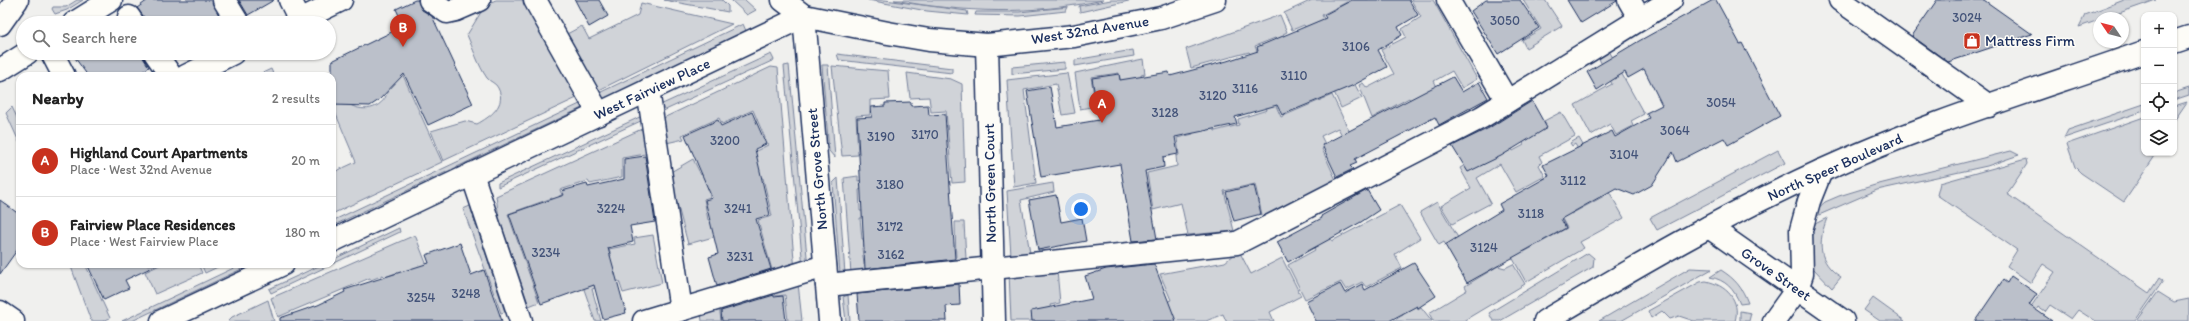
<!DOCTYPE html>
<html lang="en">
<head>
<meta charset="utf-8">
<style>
	body { margin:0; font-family:Itim,sans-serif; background:#f2f2f2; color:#222 }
	.controls { position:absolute; right:12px; top:12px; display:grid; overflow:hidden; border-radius:8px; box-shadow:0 1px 3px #0004 }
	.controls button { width:36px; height:36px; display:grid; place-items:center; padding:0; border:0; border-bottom:1px solid #e0e0e0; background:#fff; color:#222; font:20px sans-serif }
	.compass { position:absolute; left:2093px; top:12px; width:36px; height:36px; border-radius:50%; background:#fff; box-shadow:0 1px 3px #0004; rotate:305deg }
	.you { position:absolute; left:1081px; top:209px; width:14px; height:14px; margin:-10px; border:3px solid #fff; border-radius:50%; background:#1a73e8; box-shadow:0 0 0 6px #1a73e833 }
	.badge { display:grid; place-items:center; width:26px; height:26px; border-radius:50%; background:#c8321e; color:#fff; font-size:13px; font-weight:700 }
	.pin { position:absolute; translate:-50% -33px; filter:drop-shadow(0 1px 2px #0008) }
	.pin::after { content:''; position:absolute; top:21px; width:14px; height:12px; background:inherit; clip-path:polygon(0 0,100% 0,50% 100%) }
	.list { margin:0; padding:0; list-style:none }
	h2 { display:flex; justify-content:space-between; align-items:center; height:52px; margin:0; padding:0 16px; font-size:17px }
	h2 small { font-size:13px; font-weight:400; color:#767676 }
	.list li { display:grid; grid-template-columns:26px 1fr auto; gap:12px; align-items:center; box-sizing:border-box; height:72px; padding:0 16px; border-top:1px solid #e0e0e0 }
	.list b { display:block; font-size:15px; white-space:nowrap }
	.list p { margin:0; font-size:13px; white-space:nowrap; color:#767676 }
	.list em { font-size:13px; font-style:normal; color:#767676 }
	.icon { flex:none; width:22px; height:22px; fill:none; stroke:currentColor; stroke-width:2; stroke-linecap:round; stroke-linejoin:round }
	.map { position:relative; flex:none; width:2189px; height:321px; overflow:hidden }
	.search { position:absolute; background:#fff; box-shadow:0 1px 3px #0004; left:16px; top:16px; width:320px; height:44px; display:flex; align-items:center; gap:10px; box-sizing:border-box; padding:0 14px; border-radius:22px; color:#767676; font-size:15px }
	.panel { position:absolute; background:#fff; box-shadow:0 1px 3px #0004; left:16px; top:72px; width:320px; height:196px; border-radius:12px }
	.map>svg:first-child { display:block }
	.green { fill:#d0d3d8; stroke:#76819b }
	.building { fill:#bbc0ca; stroke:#1b2f5e }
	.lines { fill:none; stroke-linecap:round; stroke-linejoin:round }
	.minor-casing { stroke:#1b2f5e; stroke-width:25 }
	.major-casing { stroke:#1b2f5e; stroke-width:25 }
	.minor { stroke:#fdfcf7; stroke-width:22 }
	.major { stroke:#fdfcf7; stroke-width:22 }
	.labels { text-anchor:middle; stroke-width:3; stroke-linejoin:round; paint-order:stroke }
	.number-label { font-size:13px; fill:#435379 }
	.street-label { font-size:15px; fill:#1b2f5e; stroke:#fdfcf7 }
	.poi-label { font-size:15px; fill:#1b2f5e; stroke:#fdfcf7; text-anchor:start }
</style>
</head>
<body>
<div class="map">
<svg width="2189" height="321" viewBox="0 0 2189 321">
	<rect width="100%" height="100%" fill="#f0f0ee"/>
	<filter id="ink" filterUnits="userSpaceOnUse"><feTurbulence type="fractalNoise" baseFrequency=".025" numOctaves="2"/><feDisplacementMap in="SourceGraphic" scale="8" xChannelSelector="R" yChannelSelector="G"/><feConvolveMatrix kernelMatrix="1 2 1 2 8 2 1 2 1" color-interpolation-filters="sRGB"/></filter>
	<g filter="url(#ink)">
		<!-- green -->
		<g class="green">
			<polygon points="77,0 83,0 67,10 55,14 52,9 53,7 66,7"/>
			<path d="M496,0H522L526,2L581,96L443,161L431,131L465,121L477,124C490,117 507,105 498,88C496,83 490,82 487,78C478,65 473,48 467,35L486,4Z"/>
			<polygon points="664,0 722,0 728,6 728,12"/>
			<polygon points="731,0 745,0 756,10 747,15"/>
			<polygon points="868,0 885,0 967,11 968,15 927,11"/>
			<path d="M894,0H1103C1033,15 963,13 894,0Z"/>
			<polygon points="1111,0 1133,0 1080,12 1079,6"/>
			<polygon points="1312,0 1368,0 1351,7 1347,2 1322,15 1326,23 1308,32 1304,25 1292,30 1284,13"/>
			<polygon points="1411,0 1433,0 1477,79 1462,88 1452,71 1434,81 1449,109 1422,122 1409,98 1372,118 1359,85 1363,83 1367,88 1394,74 1381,50 1406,37 1402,29 1421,17"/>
			<polygon points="1523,0 1545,0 1562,26 1526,48 1522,40 1541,29"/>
			<polygon points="2124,0 2156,0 2105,18 2099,18 2099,20 2079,27 2085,15"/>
			<polygon points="641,3 732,24 593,93 565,35 582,26 589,39 638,15"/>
			<polygon points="1068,7 1066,11 1020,16 975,15 976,12 1019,12"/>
			<polygon points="1280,15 1287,32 1283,34 1288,43 1279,47 1275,38 1255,46 1258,54 1252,56 1249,52 1191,68 1186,49"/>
			<polygon points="743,24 747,33 601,103 597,94"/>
			<polygon points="1324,26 1362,98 1341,108 1309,34"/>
			<polygon points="1608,49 1644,114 1631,121 1633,126 1616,135 1610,124 1591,135 1575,105 1612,84 1597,55"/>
			<polygon points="1133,50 1134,56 1075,66 1075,60"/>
			<polygon points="771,54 774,60 659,113 656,107"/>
			<polygon points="837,54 952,68 952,73 839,60"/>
			<polygon points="1254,57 1281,117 1332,95 1352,137 1344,139 1338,128 1321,136 1326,146 1322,149 1336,180 1263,219 1255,184 1224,191 1234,231 1188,235 1181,203 1153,210 1147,173 1177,166 1176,156 1179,155 1177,138 1193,134 1189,112 1211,117 1215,131 1239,125 1238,119 1267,110"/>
			<polygon points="1143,59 1145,74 1141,75 1144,88 1135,169 1119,73 1091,77 1096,106 1080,109 1075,73"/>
			<polygon points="1065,62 1065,69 1012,74 1012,67"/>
			<polygon points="789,65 808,267 803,267 784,66"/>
			<polygon points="822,65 828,65 835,158 829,151"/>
			<polygon points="832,66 888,71 890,99 870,100 870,115 856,116 858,155 842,156"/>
			<polygon points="771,67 778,68 795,271 774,277 758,220 772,216 763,178 730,186 748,155 768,145 753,110 722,124 719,118 682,135 684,139 662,144 657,121"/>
			<polygon points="271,69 274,76 256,76"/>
			<path d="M401,71L442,162L332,214V173L356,162L332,105L343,100C355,111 375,113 385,98C388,93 387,88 390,83C392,79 397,74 401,71Z"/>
			<polygon points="907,73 951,79 962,84 965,182 952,183 946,111 931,112 929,97 910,98"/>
			<polygon points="1067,73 1075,113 1062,115 1056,84 1024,90 1036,183 1014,187 1007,80"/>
			<polygon points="2189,88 2189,95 2174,100 2174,93"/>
			<polygon points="584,102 586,106 332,226 332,221"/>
			<polygon points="2187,102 2174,121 2174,106"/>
			<polygon points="2144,104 2144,111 2064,138 2068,130"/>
			<polygon points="12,107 20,124 20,144 6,113"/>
			<polygon points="1561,112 1575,136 1539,156 1542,162 1539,165 1545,176 1516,192 1500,164 1477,178 1491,203 1452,224 1441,206 1471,188 1460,168 1508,141 1513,151 1524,145 1521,138 1546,125 1544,121"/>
			<polygon points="644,115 645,119 498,187 498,183"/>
			<polygon points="2144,117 2144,153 2157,153 2124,202 2081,173 2075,167 2067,144"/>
			<polygon points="646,127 651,153 622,158 622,177 590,184 588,181 560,190 562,195 559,196 572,242 568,244 552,198 508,214 539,302 529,306 499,218 496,196"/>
			<polygon points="1579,138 1624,218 1580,242 1584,248 1526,282 1507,248 1518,242 1524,252 1567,228 1541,180 1548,176 1571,214 1604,196 1575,144 1572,146 1570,143"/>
			<polygon points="1778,150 1785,163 1657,230 1650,218"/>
			<polygon points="2011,151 2019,155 1987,166 1877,190 1812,218 1815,211 1825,202 1839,196 1875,185"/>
			<polygon points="693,159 701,175 722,166 728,187 709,192 710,197 704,199 708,220 715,218 757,225 688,244 669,173"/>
			<polygon points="2026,159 2027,164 2007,194 2149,293 2159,278 2163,281 2135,321 2095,321 2078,310 2071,319 2050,305 2045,312 2038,307 2029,321 2021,321 2055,272 2043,264 2031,283 2007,266 2017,250 1937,195 1940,183"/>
			<polygon points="858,176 858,181 862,180 862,189 859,190 860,211 864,211 864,218 860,218 862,239 866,239 867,247 862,248 864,265 870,265 870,273 851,274 844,178"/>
			<polygon points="838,178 845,274 840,274 833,183"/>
			<polygon points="1053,183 1054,192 1021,200 1030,253 1011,256 1007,191"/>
			<polygon points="1437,202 1480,275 1468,282 1444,242 1439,245 1420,212"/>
			<polygon points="1400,205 1420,238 1395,254 1402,268 1366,287 1362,282 1346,290 1341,282 1305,299 1288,265 1315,250 1311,241 1327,233 1332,241"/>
			<polygon points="470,206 505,312 501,313 463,209"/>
			<path d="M1827,218C1818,242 1817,262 1841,277L1832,288L1812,267L1809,227Z"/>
			<polygon points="955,222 964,222 966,259 956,260"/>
			<polygon points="399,228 400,232 271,293 269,289 323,264 332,264 332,260"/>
			<polygon points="415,235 428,268 399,279 396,273 385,277 383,275 371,280 370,278 278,317 271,298"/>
			<polygon points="653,235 662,283 623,293 619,281 592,289 601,321 595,321 569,246 587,263 611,256 609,249 635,244 634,238"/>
			<polygon points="1239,251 1251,274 1282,258 1301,296 1270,312 1274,321 1226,321 1223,314 1206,321 1142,321 1149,309 1171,300 1160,274 1225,262"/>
			<polygon points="1588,253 1594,258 1593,267 1500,321 1493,321 1489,313"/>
			<polygon points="70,264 85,264 110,318 103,321 91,321"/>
			<polygon points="162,264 198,264 202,273 155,294 145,272"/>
			<polygon points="201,264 224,264 205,273"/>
			<polygon points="242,264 252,264 132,321 122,321"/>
			<polygon points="1513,264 1525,284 1463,321 1433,321 1429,313 1467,290 1465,286 1498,266 1505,268"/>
			<polygon points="1690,268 1712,269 1621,321 1599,321"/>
			<path d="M1721,270C1735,279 1742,287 1748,303L1740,304C1734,289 1726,280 1710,277Z"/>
			<polygon points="1057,271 1060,303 1050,305 1053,321 1011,321 1009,272"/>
			<polygon points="1396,273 1418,309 1421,307 1432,321 1393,321 1403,315 1384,280"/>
			<path d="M1706,281C1726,285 1741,300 1735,321H1694L1679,316L1670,319L1662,311L1651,318L1648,311L1700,282Z"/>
			<polygon points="798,283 802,321 788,321 785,295 776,296 775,293"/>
			<polygon points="2158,292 2174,302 2189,299 2189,321 2137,321"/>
			<polygon points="848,295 850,321 846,321 843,297"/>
			<polygon points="1873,298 1905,321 1880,321 1864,310"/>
			<polygon points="268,300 274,321 228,321 232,317"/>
			<polygon points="719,305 721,321 702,321 701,313"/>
			<polygon points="1740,311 1751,313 1749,321 1740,321"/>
		</g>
		<!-- building -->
		<g class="building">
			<polygon points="148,0 212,0 223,23 145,23 143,16 137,8"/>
			<polygon points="239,0 274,0 248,15"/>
			<polygon points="415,0 418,0 422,10 432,16 473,104 428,125 404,74 379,100 370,106 332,105 332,61 404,26 396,9"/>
			<polygon points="575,0 599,0 608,16 589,27"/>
			<polygon points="1352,0 1409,0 1418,15 1398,27 1402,35 1378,50 1387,67 1354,85 1282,115 1277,105 1235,117 1237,124 1175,137 1178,154 1163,157 1164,167 1145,171 1157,239 1133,241 1120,164 1041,177 1027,91 1050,87 1057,127 1099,120 1092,78 1119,74 1120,80 1169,72 1170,76 1227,61 1258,51 1257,47 1326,18 1324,15"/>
			<polygon points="1486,0 1520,0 1539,28 1498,54 1471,11"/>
			<polygon points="1567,0 1617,0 1617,1 1581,23"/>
			<polygon points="1713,0 1716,0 1740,44 1742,43 1780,116 1728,145 1724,138 1677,162 1673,152 1652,185 1634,195 1616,188 1561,219 1566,228 1467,283 1445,245 1502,210 1499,204 1549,176 1543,165 1612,131 1615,137 1649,118 1646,113 1662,105 1644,69 1628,78 1625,72 1597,90 1587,72 1639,41"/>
			<polygon points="1937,0 1984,0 2032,34 1948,62 1912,36"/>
			<polygon points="75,53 140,53 149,67 137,76 88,76 73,55"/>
			<polygon points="1453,77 1462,92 1479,82 1488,98 1439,125 1435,117 1355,159 1357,163 1350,166 1353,169 1337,177 1322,145"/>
			<polygon points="1532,101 1547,128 1501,156 1468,172 1452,146 1489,128"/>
			<polygon points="911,102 911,106 928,105 929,115 945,114 955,259 865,269 857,118 872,117 871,107 885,106 885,103"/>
			<polygon points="752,112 766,144 755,149 770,215 756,219 771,269 717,286 709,257 718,254 705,200 712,198 685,135 718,120 721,126"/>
			<polygon points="645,156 655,222 630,226 633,242 608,248 626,313 603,319 594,285 541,304 509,214 564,195 562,191 587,184 588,187 624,179 624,159"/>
			<polygon points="1254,185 1261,214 1234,221 1226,192"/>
			<polygon points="1367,190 1379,210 1361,222 1288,262 1277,242 1322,218 1321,216"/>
			<polygon points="1056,195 1061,222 1082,218 1086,241 1038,250 1029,200"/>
			<polygon points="0,200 20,215 20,246 0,274"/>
			<polygon points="460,243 471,275 484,270 502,321 280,321 280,318 318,305 345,292 344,290 429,263 426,255"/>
			<polygon points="1414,263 1436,296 1418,308 1417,306 1389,321 1316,321 1306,301 1340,284 1345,293 1362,284 1365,290"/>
			<polygon points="87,264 159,264 125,280 129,288 104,300"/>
			<polygon points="1154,264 1176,321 1032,321 1031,311 1092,299 1085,276 1106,269"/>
			<polygon points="2011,276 2037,294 2029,305 2052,321 1975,321 2003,280 2007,283"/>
			<polygon points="959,284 960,305 946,306 947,321 859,321 857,294"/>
			<polygon points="774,295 774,297 783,296 786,321 722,321 721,311"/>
		</g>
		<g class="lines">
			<defs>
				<g id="minor">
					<polyline points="224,0 238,23"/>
					<polyline points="290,0 300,20"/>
					<polyline points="430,0 447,12 456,10 479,0"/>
					<polyline points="535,0 599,114"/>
					<polyline points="783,0 804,16"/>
					<polyline points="1448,0 1507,101"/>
					<polyline points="1629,0 1640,19"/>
					<polyline points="1840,0 1989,106"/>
					<polyline points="804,16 830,321"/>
					<polyline points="129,17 133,23"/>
					<polyline points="74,23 111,0"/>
					<polyline points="294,23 341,0"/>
					<polyline points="0,24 17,0"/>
					<polyline points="987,45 994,321"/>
					<polyline points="52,53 64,76"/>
					<polyline points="155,53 171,76"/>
					<polyline points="0,70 27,53"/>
					<polyline points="186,76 233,53"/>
					<polyline points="648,90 681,310"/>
					<polyline points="472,174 521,321"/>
					<polyline points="1709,227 1843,321"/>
					<polyline points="332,241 804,16 888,33 929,40 987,45 1074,36 1161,18 1215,0"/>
					<polyline points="827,285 1237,243 1482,117 1671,0"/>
					<polyline points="162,321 283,264"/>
					<polyline points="644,321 825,266"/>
					<polyline points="1774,321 1797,289 1802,274 1801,230 1809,201 1821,171"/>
				</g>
				<g id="major">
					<polyline points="2174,42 2189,37"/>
					<polyline points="0,312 13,321"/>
					<path d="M1545,321C1634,268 1726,214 1821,171C1925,123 2036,90 2144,52"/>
				</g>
			</defs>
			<!-- minor casing -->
			<use href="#minor" class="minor-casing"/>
			<!-- major casing -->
			<use href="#major" class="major-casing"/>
			<!-- minor -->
			<use href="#minor" class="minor"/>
			<!-- major -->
			<use href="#major" class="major"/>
		</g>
	</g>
	<!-- icons -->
	<defs>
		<symbol id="shop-square" viewBox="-11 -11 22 22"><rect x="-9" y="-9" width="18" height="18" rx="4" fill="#c8321e" stroke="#fdfcf7"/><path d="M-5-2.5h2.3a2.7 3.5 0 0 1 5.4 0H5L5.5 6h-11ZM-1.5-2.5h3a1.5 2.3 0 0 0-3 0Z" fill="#fff"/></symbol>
	</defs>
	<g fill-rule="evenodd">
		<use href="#shop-square" x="1962" y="31" width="20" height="20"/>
	</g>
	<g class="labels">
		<!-- number labels -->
		<g class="number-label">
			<text x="1967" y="22">3024</text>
			<text x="1505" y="25">3050</text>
			<text x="1356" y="51">3106</text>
			<text x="1294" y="80">3110</text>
			<text x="1245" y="93">3116</text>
			<text x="1213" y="100">3120</text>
			<text x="1721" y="107">3054</text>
			<text x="1165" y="117">3128</text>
			<text x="1675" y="135">3064</text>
			<text x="925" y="139">3170</text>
			<text x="881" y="141">3190</text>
			<text x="725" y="145">3200</text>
			<text x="1624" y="159">3104</text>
			<text x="1573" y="185">3112</text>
			<text x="890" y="189">3180</text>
			<text x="611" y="213">3224</text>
			<text x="738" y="213">3241</text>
			<text x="1531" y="218">3118</text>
			<text x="890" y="231">3172</text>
			<text x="1484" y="252">3124</text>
			<text x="546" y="257">3234</text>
			<text x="891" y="259">3162</text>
			<text x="740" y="261">3231</text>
			<text x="466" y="298">3248</text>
			<text x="421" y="302">3254</text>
		</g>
		<!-- street labels -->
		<g class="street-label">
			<text transform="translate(1090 30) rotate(-9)" y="5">West 32nd Avenue</text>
			<text transform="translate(652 89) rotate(-25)" y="5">West Fairview Place</text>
			<text transform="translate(1835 167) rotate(-24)" y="5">North Speer Boulevard</text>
			<text transform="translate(817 169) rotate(-95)" y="5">North Grove Street</text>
			<text transform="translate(990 183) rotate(-91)" y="5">North Green Court</text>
			<text transform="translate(1776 274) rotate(35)" y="5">Grove Street</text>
		</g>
		<!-- poi labels -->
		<g class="poi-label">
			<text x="1985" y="46">Mattress Firm</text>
		</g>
	</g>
</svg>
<div class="controls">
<button>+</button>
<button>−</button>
<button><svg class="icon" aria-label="locate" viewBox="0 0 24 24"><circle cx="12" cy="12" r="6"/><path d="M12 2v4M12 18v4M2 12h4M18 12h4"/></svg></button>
<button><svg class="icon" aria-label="layers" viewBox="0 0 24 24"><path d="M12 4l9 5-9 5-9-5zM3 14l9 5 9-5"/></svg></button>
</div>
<svg class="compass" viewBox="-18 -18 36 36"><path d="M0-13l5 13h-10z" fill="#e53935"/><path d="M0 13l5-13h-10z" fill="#767676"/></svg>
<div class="you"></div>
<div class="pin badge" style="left:1102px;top:123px">A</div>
<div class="pin badge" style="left:403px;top:47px">B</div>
<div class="search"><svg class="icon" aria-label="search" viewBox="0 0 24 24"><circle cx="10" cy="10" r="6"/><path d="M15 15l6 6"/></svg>Search here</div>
<section class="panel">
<h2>Nearby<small>2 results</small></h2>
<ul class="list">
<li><span class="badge">A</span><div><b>Highland Court Apartments</b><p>Place · West 32nd Avenue</p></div><em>20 m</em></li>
<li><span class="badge">B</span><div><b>Fairview Place Residences</b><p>Place · West Fairview Place</p></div><em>180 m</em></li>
</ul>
</section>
</div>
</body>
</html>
